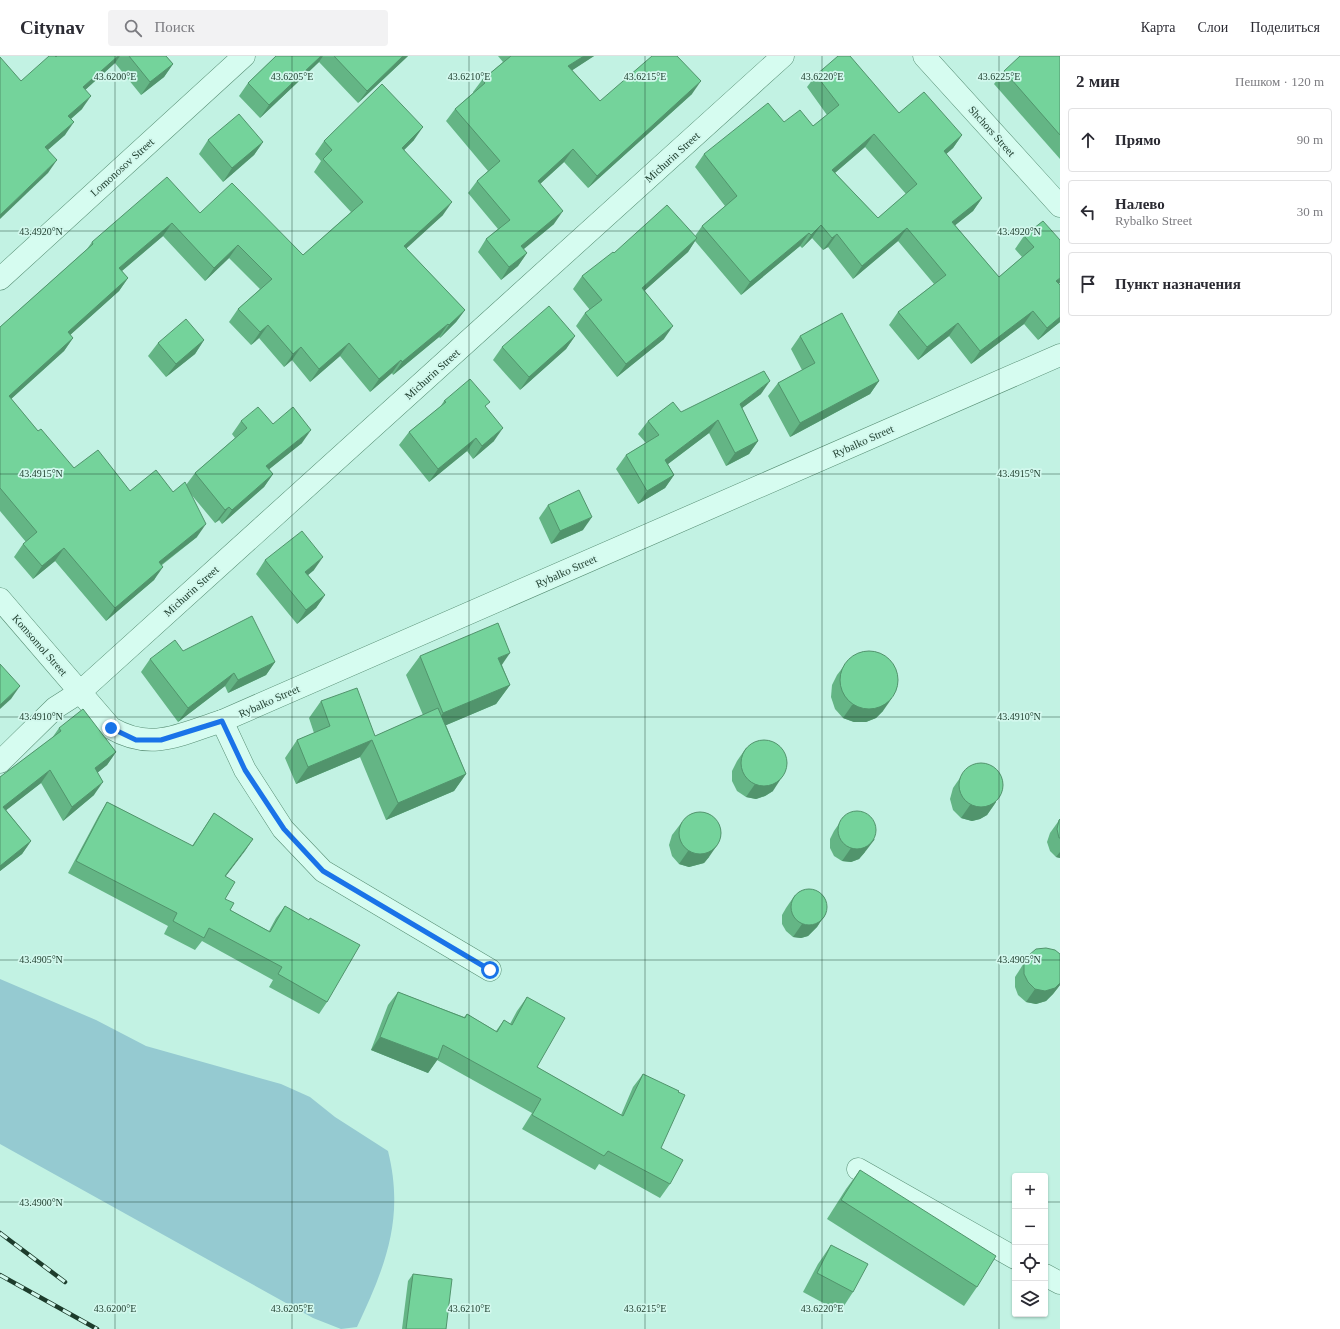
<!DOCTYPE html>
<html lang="ru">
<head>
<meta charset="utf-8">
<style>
	body { margin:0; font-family:Georgia,serif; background:#f2f2f3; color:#2b2b33 }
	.controls { position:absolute; right:12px; bottom:12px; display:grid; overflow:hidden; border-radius:4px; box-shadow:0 1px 3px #0004 }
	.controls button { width:36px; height:36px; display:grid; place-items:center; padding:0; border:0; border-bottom:1px solid #e1e1e2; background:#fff; color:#2b2b33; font:20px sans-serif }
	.stop { position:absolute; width:12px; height:12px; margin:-9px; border:3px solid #1a73e8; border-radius:50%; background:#fff }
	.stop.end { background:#1a73e8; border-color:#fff; box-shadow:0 1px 4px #0008 }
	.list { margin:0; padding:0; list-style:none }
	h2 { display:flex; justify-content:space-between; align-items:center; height:52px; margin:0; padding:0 16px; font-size:17px }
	h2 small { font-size:13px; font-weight:400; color:#7c7c81 }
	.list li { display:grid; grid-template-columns:26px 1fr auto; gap:12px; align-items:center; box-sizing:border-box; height:64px; margin:0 8px 8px; padding:0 8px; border:1px solid #e1e1e2; border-radius:4px }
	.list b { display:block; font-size:15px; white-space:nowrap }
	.list p { margin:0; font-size:13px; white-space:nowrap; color:#7c7c81 }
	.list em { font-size:13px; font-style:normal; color:#7c7c81 }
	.icon { flex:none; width:22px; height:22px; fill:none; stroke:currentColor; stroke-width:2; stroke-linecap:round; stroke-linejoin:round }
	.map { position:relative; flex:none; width:1060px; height:1273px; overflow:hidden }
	header { display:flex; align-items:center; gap:24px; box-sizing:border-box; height:56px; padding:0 20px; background:#fff; border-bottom:1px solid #e1e1e2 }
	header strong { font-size:19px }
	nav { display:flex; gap:22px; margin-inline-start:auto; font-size:14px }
	.search { width:280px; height:36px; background:#f2f2f3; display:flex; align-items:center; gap:10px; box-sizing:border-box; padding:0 14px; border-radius:4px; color:#7c7c81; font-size:15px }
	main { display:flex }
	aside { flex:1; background:#fff }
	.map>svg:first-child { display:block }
	.green { fill:#95cad1 }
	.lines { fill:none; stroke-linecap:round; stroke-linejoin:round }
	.minor-casing { stroke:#578e74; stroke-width:23 }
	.minor { stroke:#d6fcf0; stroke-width:22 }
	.rail-casing { stroke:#1d3c2c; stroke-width:4.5 }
	.rail { stroke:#d2f8ed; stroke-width:3; stroke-dasharray:9; stroke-linecap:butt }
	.wall { fill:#64b585; fill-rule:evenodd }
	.shaded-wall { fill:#51946c }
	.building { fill:#74d39b; stroke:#51946c; fill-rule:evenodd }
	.route { stroke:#1a73e8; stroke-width:5 }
	.ticks { fill:none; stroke:#1d3c2c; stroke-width:1; stroke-opacity:0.45 }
	.labels { text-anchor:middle; stroke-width:3.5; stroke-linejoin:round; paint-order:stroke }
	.street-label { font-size:11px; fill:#1d3c2c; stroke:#d2f8ed }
	.ticks-label { font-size:10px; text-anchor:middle; fill:#1d3c2c; stroke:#d2f8ed; stroke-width:3.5; stroke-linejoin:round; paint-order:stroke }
</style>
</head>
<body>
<header>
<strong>Citynav</strong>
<div class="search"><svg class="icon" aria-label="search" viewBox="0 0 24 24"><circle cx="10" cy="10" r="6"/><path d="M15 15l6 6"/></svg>Поиск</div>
<nav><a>Карта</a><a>Слои</a><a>Поделиться</a></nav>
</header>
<main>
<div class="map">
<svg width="1060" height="1273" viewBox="0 0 1060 1273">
	<rect width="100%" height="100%" fill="#c2f2e3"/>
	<!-- green -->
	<path class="green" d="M0,923L96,964L146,990L281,1028L310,1041L335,1061L388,1095C405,1163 385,1211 357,1271L341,1273L313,1262L0,1088Z"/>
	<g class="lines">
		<defs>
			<g id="minor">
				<polyline points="924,0 1060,150"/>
				<polyline points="0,223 244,0"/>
				<path d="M0,543L111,672C152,696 181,678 222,665L1060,299"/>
				<polyline points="222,665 245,714 283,773 323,815 490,914"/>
				<polyline points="0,706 55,652 80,636 783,0"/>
				<polyline points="858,1113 1015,1202"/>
				<polyline points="1045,1219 1060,1227"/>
			</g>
		</defs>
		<!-- minor casing -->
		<use href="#minor" class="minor-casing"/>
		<!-- minor -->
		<use href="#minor" class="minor"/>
		<defs>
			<g id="rail">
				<polyline points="0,1177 65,1226"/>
				<polyline points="0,1219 97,1273"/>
			</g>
		</defs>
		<!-- rail casing -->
		<use href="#rail" class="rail-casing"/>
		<!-- rail -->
		<use href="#rail" class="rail"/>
	</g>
	<!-- wall -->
	<g class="wall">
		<polygon points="57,0 166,0 173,8 164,21 141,39 115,7 85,34 82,53 71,63 65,79 48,94 48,117 21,25"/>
		<polygon points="276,0 408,0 358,47 319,6 260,62 239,40 248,27"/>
		<polygon points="498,0 594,0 572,14 600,45 692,38 588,132 564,106 540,128 554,168 523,193 527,197 518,210 501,224 478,196 486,183 498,173 468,137 477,125 488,115 446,65 455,53 473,37 473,36 482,24 503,6"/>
		<polygon points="1060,0 1060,103 994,28 1004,15"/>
		<path d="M816,19L899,57L962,79L953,92L946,98L982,142L973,155L955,169L999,221L1022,201L1015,193L1024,180L1043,165L1059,228L1060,266L1038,284L1024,268L971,308L949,280L918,304L889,269L898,256L934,228L898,185L853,223L828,191L823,194L812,182L802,192L800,190L741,239L695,185L688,196L644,235L664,283L617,321L576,270L585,257L590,254L573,233L582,220L614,197L695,180L702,170L725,150L695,111L704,98L784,66L813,70L827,59L807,31ZM865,91L906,138L878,162L835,117Z"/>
		<polygon points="208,84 263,86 254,99 223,126 199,98"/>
		<polygon points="414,84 404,94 443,159 406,192 465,254 456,266 440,282 439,281 393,319 392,317 370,336 340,300 310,326 292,304 284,311 259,282 251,289 229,266 238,253 260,233 229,202 205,225 163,180 122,215 128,222 119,235 70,279 73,282 64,295 11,343 38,375 74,412 130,435 173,436 186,429 195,417 235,382 232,378 241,365 273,368 302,387 269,413 273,418 264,431 222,468 219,464 215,467 190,437 197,481 162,509 154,524 106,565 55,505 33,523 14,501 23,488 26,486 0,455 0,271 87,193 92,186 200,157 303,199 351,156 314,116 321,105 315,98 324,85"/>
		<polygon points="575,280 566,293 520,334 493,304 502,291"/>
		<polygon points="800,280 879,325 870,338 790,381 768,340 778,327 802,314 791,293"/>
		<polygon points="204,284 195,298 166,321 148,300 158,287"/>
		<polygon points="761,338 742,352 758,385 749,398 726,410 709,377 668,408 674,419 665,432 638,448 616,413 626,399 646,387 638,378 648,365 681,356"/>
		<polygon points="444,345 486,352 494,385 473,403 467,395 429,426 399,389 409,376 440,351"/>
		<polygon points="548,449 583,474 551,488 539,462"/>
		<polygon points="265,504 314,514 308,519 325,539 316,552 297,568 256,518"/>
		<polygon points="420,600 502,609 510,629 496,648 446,669 466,718 454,735 386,764 360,701 296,728 285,702 297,684 314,677 309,662 321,645 375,680 423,659 406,619"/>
		<polygon points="150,603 275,606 266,619 228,637 225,630 178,666 141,616"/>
		<polygon points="847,606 883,655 876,662 866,666 854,666 843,662 835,653 831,641 832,629 837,619"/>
		<polygon points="59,672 116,696 107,709 97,717 94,739 63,765 41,727 6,754 31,785 22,798 0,815 0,721 52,682"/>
		<polygon points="746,692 773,735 765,740 756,743 746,741 737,735 732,725 732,715 737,705"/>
		<polygon points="962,719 996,746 987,759 980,763 972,765 961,762 953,754 950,743 953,732"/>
		<polygon points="107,746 192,790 214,757 253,783 225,821 225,843 230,854 269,875 276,862 285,850 327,946 319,958 269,931 273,924 202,885 195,894 164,878 168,870 68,817 99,759"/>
		<polygon points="843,762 865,796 859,803 851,806 842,805 834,800 830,792 830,783 834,775"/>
		<polygon points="1060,763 1060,802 1056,801 1050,795 1047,786 1050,777"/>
		<polygon points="682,766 709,801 704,807 689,811 679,808 672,800 669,789 672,779"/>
		<polygon points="795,839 826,857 817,871 808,880 801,882 793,881 786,875 782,868 782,859 786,852"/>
		<polygon points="1060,898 1060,929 1053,938 1046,945 1036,948 1026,946 1018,939 1015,931 1015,921 1029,899"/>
		<polygon points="398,936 464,961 467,958 496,975 504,964 510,968 517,955 527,941 537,1011 621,1059 633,1031 643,1018 670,1128 660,1142 599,1108 595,1114 522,1073 532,1057 437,1004 428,1017 371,994 388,949"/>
		<polygon points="860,1114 977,1231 964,1250 827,1163 846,1133"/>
		<polygon points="831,1189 853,1236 840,1256 803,1236 818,1208"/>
		<polygon points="413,1218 446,1273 402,1273 408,1225"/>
	</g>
	<!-- shaded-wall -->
	<g class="shaded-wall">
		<polygon points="118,0 120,0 115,7 74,44 83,31"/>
		<polygon points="321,0 323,0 319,6 260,62 269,49"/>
		<polygon points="403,0 408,0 358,47 367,35"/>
		<polygon points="584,0 594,0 559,23 568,10"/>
		<polygon points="173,8 164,21 141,39 150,26"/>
		<polygon points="701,25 692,38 588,132 597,120"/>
		<polygon points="91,40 82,53 59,73 68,60"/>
		<polygon points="74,66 65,79 36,104 45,91"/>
		<polygon points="423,71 414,84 393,105 402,92"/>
		<polygon points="874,78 865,91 823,127 832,114"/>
		<polygon points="962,79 953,92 935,108 944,95"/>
		<polygon points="263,86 254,99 223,126 232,112"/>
		<polygon points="573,93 564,106 529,138 538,125"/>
		<polygon points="57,104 48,117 0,163 0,159"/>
		<polygon points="982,142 973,155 943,179 952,166"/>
		<polygon points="452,146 443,159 395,203 404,190"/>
		<polygon points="563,155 554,168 512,203 521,190"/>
		<polygon points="172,167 163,180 110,225 119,212"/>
		<polygon points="821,169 812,182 802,192 811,179"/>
		<polygon points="907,172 898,185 853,223 862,210"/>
		<polygon points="809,177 800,190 741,239 750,226"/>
		<polygon points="837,178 828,191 823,194 832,182"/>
		<polygon points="697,182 688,196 633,245 642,232"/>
		<polygon points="238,189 229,202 205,225 214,212"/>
		<polygon points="527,197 518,210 501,224 509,211"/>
		<polygon points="128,222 119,235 59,289 68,276"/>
		<polygon points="1060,222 1060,227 1047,238 1056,225"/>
		<polygon points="465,254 456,266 440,282 449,269"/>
		<polygon points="1033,255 1024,268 971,308 980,295"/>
		<polygon points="1060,261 1060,266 1038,284 1047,272"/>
		<polygon points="958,267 949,280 918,304 927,291"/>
		<polygon points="448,268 439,281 393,319 402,306"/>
		<polygon points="268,269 259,282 251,289 260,276"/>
		<polygon points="673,270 664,283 617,321 626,308"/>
		<polygon points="575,280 566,293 520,334 529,321"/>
		<polygon points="73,282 64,295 0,353 9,340"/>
		<polygon points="204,284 195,298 166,321 176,308"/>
		<polygon points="349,287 340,300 310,326 319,313"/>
		<polygon points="301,291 292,304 284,311 293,298"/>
		<polygon points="401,304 392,317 370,336 379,323"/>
		<polygon points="770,325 761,338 730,361 740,348"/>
		<polygon points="879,325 870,338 790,381 800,367"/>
		<polygon points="718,364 709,377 656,417 665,404"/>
		<polygon points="503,372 494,385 473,403 482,390"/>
		<polygon points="311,374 302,387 257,423 266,410"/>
		<polygon points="476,382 467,395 429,426 438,413"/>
		<polygon points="758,385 749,398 726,410 735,397"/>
		<polygon points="273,418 264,431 222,468 232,454"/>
		<polygon points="674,419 665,432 638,448 647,435"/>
		<polygon points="229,451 219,464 215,467 225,454"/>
		<polygon points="592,461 583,474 551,488 560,475"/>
		<polygon points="206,468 197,481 149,518 159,506"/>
		<polygon points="64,492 55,505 33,523 42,510"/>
		<polygon points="323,501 314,514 296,529 305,516"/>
		<polygon points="163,511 154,524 106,565 115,552"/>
		<polygon points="325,539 316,552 297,568 306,554"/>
		<polygon points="510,597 497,616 498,602"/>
		<polygon points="275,606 266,619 228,637 238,624"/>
		<polygon points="234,617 225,630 178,666 188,652"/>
		<polygon points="510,629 496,648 430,676 443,657"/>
		<polygon points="20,630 11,643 0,653 0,649"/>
		<polygon points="892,642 883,655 876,662 866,666 854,666 843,662 852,649"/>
		<polygon points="372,684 360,701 296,728 308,711"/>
		<polygon points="116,696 107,709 86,726 95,712"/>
		<polygon points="50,714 41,727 0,759 3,751"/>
		<polygon points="466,718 454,735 386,764 398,747"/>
		<polygon points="782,721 773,735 765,740 756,743 746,741 755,728"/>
		<polygon points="103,726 94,739 63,765 72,751"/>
		<polygon points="996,746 987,759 980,763 972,765 961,762 970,749"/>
		<polygon points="253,783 245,795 216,833 225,820"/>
		<polygon points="875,783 865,796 859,803 851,806 842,805 851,792"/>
		<polygon points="31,785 22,798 0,815 0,810"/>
		<polygon points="718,788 709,801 704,807 689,811 679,808 688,795"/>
		<polygon points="1060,796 1060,802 1056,801"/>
		<polygon points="826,857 817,871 808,880 801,882 793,881 802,868"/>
		<polygon points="1060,927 1060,929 1053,938 1046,945 1036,948 1026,946 1035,933"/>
		<polygon points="380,981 438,1003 428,1017 371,994"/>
	</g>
	<!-- building -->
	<g class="building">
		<polygon points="49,0 55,0 56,1 57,0 118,0 83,31 91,40 68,60 74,66 45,91 57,104 0,159 0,1 21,25"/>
		<polygon points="129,0 166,0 173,8 150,26"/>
		<polygon points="276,0 321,0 269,49 248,27"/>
		<polygon points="334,0 403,0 367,35"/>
		<polygon points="511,0 584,0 568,10 600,45 652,0 677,0 701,25 597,120 573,93 538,125 563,155 521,190 527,197 509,211 486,183 510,164 477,125 500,105 455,53 485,27 482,24"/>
		<path d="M838,0H850L899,57L924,36L962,79L944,95L982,142L952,166L999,221L1034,191L1024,180L1043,165L1060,184V222L1056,225L1060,229V261L1047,272L1033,255L980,295L958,267L927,291L898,256L946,219L907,172L862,210L837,178L832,182L821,169L811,179L809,177L750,226L702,170L737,140L704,98L768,47L784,66L800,54L813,70L839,49L816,19ZM874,78L917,128L878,162L832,114Z"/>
		<polygon points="1020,0 1060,0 1060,79 1004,15"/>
		<polygon points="382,28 423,71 402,92 452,146 404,190 465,254 449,269 448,268 402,306 401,304 379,323 349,287 319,313 301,291 293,298 268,269 260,276 238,253 272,223 238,189 214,212 172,167 119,212 128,222 68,276 73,282 9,340 38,375 41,373 74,412 98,394 130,435 156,414 173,436 185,426 206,468 159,506 163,511 115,552 64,492 42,510 23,488 37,476 0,432 0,271 93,188 92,186 167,121 200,157 232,127 303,199 363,146 323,103 332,94 324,85"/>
		<polygon points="239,58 263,86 232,112 208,84"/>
		<polygon points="667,149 697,182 642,232 673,270 626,308 585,257 602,244 582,220 613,196 614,197"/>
		<polygon points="549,250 575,280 529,321 502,291"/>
		<polygon points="842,257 879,325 800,367 778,327 815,307 800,280"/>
		<polygon points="186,263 204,284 176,308 158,287"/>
		<polygon points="764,315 770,325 740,348 758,385 735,397 718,364 665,404 674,419 647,435 626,399 659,379 648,365 673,346 681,356"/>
		<polygon points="470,323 490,346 485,350 503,372 482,390 476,382 438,413 409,376 446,346 444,345"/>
		<polygon points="258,351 273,368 293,351 311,374 266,410 273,418 232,454 229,451 225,454 195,417 247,372 241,365"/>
		<polygon points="579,434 592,461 560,475 548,449"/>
		<polygon points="302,475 323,501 305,516 325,539 306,554 265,504"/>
		<polygon points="252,560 275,606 238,624 234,617 188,652 150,603 175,584 183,595"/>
		<polygon points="498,567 510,597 498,602 510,629 443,657 420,600"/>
		<circle cx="869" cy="624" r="29"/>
		<polygon points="0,608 20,630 0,649"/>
		<polygon points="357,632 375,680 438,652 466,718 398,747 372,684 308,711 297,684 330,670 321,645"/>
		<polygon points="83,653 116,696 95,712 103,726 72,751 50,714 3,751 31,785 0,810 0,721 61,675 59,672"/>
		<circle cx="764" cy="707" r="23"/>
		<circle cx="981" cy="729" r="22"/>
		<polygon points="107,746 193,790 214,757 253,783 225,820 235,826 225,843 234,847 230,854 270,876 285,850 309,864 310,862 360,889 327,946 278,918 282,911 209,872 204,882 173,865 177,857 76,805"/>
		<circle cx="857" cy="774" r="19"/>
		<circle cx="700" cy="777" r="21"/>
		<polygon points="1060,763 1060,782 1059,782 1057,773 1059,764"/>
		<circle cx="809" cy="851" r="18"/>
		<polygon points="1046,892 1055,894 1060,898 1060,927 1055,932 1045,935 1035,933 1028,926 1024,918 1024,907 1029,899 1036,893"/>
		<polygon points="398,936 465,962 467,958 497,976 504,964 512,969 527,941 565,962 537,1011 623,1060 643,1018 679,1035 678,1036 685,1039 661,1092 683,1104 670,1128 608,1095 604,1100 532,1059 541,1043 443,989 438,1003 380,981"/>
		<polygon points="860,1114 996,1200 977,1231 841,1144"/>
		<polygon points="831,1189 868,1208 853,1236 817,1217"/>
		<polygon points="413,1218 452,1223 446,1273 406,1273"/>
	</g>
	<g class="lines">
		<!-- route -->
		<polyline class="route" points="111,672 136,684 161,684 222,665 245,714 284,773 323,815 490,914"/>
	</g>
	<!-- ticks -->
	<path class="ticks" d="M115,0V1273M292,0V1273M469,0V1273M645,0V1273M822,0V1273M999,0V1273M0,175H1060M0,418H1060M0,661H1060M0,904H1060M0,1146H1015M1045,1146H1060"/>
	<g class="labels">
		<!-- street labels -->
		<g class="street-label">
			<text transform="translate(992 75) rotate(48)" y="4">Shchors Street</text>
			<text transform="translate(672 101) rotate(-42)" y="4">Michurin Street</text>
			<text transform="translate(122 111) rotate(-42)" y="4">Lomonosov Street</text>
			<text transform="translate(432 318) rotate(-42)" y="4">Michurin Street</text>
			<text transform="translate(863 385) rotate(-24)" y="4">Rybalko Street</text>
			<text transform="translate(566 515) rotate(-24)" y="4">Rybalko Street</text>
			<text transform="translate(191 535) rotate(-42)" y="4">Michurin Street</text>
			<text transform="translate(40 589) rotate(49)" y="4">Komsomol Street</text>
			<text transform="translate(269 645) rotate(-24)" y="4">Rybalko Street</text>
		</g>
	</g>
	<g class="ticks-label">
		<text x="115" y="24">43.6200°E</text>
		<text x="292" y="24">43.6205°E</text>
		<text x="469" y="24">43.6210°E</text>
		<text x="645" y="24">43.6215°E</text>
		<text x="822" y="24">43.6220°E</text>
		<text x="999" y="24">43.6225°E</text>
		<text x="41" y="179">43.4920°N</text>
		<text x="1019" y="179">43.4920°N</text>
		<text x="41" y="421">43.4915°N</text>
		<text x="1019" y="421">43.4915°N</text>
		<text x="41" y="664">43.4910°N</text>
		<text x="1019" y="664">43.4910°N</text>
		<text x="41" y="907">43.4905°N</text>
		<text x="1019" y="907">43.4905°N</text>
		<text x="41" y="1150">43.4900°N</text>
		<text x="115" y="1256">43.6200°E</text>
		<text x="292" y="1256">43.6205°E</text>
		<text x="469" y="1256">43.6210°E</text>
		<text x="645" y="1256">43.6215°E</text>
		<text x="822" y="1256">43.6220°E</text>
	</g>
</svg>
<div class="controls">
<button>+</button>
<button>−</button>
<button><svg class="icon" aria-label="locate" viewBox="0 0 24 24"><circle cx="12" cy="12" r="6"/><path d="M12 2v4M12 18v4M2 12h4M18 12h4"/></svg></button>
<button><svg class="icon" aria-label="layers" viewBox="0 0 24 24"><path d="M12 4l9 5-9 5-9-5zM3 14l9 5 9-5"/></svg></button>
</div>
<div class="stop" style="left:490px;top:914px"></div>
<div class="stop end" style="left:111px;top:672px"></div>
</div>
<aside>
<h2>2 мин<small>Пешком · 120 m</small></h2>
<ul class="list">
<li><svg class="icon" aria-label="ahead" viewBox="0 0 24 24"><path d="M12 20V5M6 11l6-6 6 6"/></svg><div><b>Прямо</b></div><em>90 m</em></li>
<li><svg class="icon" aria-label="left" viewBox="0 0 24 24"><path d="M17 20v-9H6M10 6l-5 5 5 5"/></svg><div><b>Налево</b><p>Rybalko Street</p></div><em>30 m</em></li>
<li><svg class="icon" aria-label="arrive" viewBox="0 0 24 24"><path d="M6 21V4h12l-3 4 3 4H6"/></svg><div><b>Пункт назначения</b></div></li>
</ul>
</aside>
</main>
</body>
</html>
